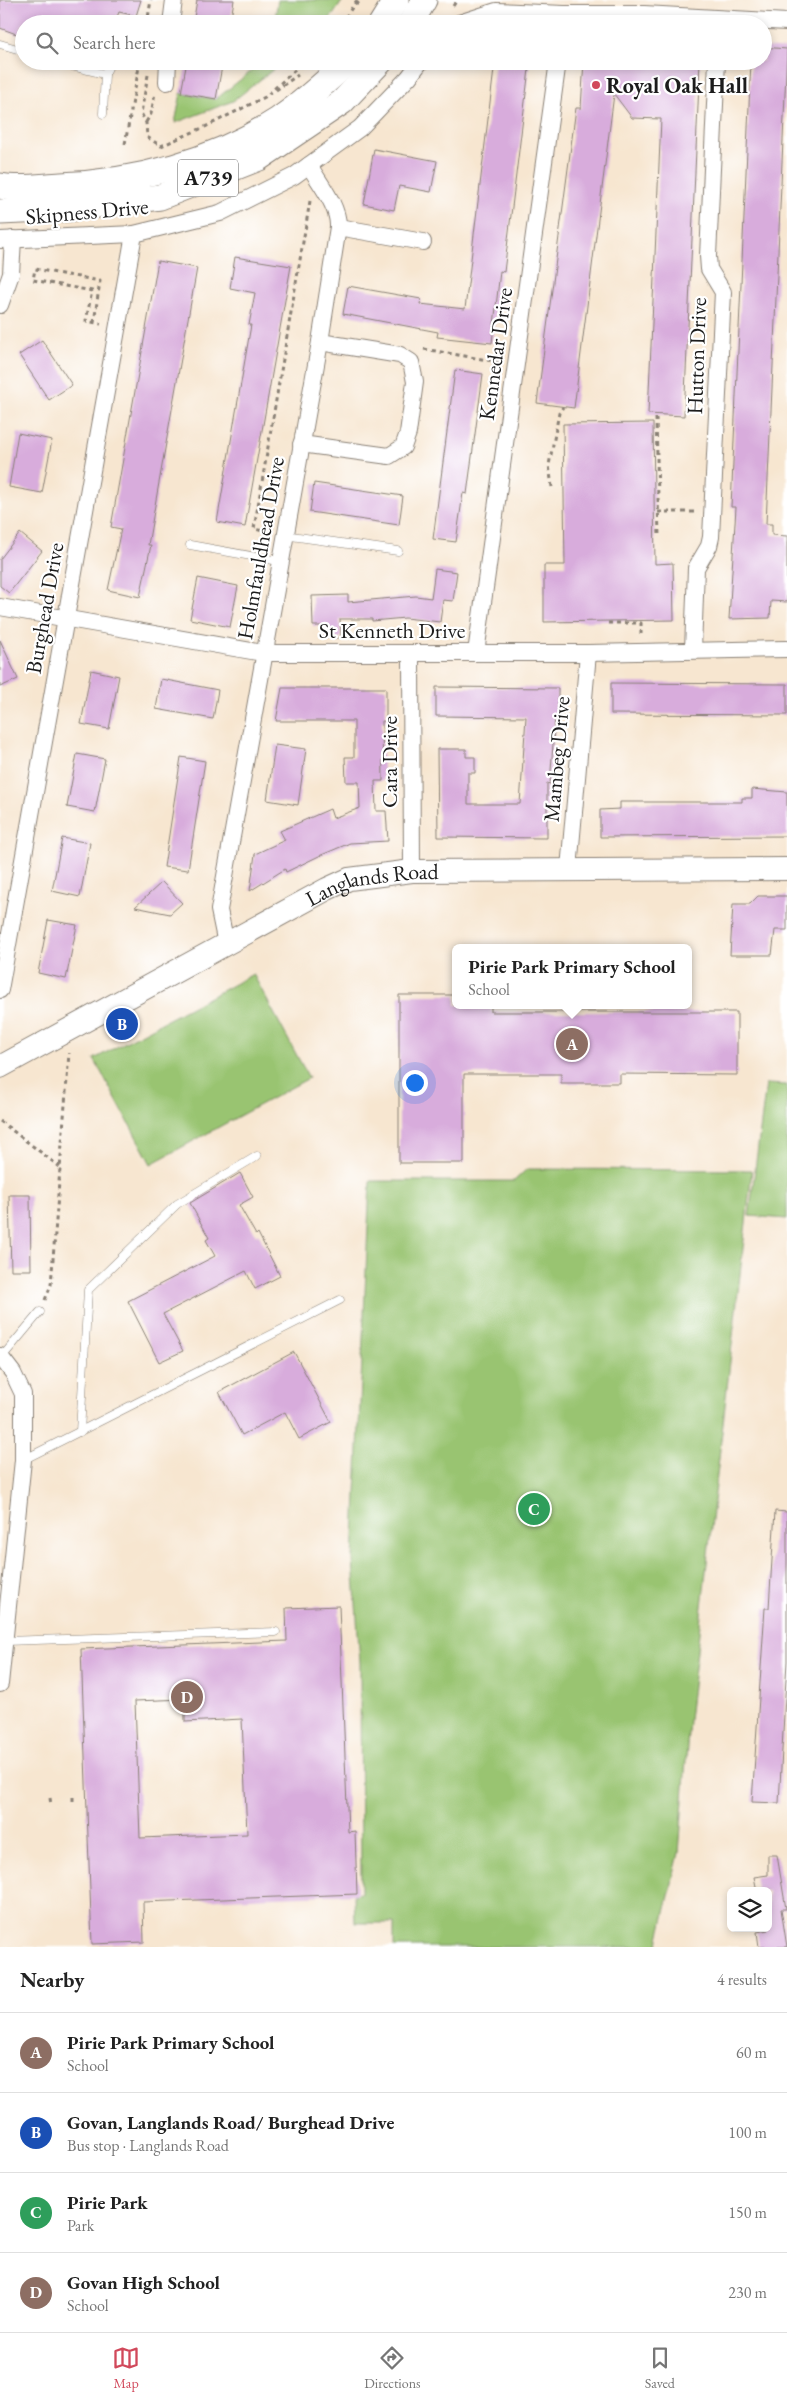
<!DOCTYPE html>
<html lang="en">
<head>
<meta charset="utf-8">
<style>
	body { margin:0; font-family:"EB Garamond",serif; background:#f6f6f6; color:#222 }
	.controls { position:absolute; right:15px; bottom:15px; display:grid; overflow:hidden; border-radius:8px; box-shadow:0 2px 8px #0003 }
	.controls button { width:45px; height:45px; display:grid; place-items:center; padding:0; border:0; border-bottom:1px solid #e0e0e0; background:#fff; color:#222; font:25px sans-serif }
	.you { position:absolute; left:414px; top:1082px; width:18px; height:18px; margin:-12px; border:4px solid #fff; border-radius:50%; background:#1a73e8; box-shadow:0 0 0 8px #1a73e833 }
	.badge { display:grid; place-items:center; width:32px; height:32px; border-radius:50%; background:#d1495b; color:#fff; font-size:16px; font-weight:700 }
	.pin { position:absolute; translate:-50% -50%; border:2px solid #fff; box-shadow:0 1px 5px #0006 }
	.popup { position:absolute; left:452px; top:944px; width:240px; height:65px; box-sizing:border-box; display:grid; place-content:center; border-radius:8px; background:#fff; filter:drop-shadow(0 1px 4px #0005); font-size:16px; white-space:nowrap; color:#767676 }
	.popup b { font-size:19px; color:#222 }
	.popup::after { content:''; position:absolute; left:50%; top:100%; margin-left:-10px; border:10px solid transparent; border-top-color:#fff }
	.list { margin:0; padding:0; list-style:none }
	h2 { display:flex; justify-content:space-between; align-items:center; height:65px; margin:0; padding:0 20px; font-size:21px }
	h2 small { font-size:16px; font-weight:400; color:#767676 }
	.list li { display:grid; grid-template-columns:32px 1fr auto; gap:15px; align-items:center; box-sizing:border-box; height:80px; padding:0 20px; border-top:1px solid #e0e0e0 }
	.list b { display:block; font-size:19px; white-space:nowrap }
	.list p { margin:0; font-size:16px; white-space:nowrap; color:#767676 }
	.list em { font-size:16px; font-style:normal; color:#767676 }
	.icon { flex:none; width:28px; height:28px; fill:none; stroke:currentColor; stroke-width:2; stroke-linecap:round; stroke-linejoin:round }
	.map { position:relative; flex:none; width:787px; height:1947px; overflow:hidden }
	.search { position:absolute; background:#fff; box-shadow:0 2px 8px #0003; left:15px; right:15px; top:15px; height:55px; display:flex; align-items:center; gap:12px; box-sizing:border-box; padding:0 18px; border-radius:28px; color:#767676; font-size:19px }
	.sheet { height:385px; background:#fff }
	nav { display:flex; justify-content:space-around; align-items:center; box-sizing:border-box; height:70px; border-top:1px solid #e0e0e0; background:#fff; font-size:14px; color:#767676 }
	nav a { display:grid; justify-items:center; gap:2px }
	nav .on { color:#d1495b }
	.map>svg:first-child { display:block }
	.green { fill:#99c471; stroke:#5a7046 }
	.building { fill:#d8acdc; fill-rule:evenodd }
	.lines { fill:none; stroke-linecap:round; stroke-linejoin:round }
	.lane-casing { stroke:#8a8176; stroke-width:9 }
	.street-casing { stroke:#8a8176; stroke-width:18 }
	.secondary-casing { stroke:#8a8176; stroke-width:24 }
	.primary-casing { stroke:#8a8176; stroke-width:27 }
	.path { stroke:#8a8176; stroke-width:3; stroke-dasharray:4 4; stroke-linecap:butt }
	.lane { stroke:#fff; stroke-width:8 }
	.street { stroke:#fff; stroke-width:16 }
	.secondary { stroke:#fff; stroke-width:22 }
	.primary { stroke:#fff; stroke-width:25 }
	.poi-dot { fill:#d1495b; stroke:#fff; stroke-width:2 }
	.labels { text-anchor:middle; stroke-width:4.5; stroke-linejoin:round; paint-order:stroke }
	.shield { fill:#fff; stroke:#606060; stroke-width:1 }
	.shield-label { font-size:21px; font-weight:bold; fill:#1c1c1c }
	.poi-label { font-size:22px; font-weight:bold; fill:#1c1c1c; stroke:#fff; text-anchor:start }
	.street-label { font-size:22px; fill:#1c1c1c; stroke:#fff }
</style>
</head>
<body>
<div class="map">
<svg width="787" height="1947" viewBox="0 0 787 1947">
	<rect width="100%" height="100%" fill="#fff"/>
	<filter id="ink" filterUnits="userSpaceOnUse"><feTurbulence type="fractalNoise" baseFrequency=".02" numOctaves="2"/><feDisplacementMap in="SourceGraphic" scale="10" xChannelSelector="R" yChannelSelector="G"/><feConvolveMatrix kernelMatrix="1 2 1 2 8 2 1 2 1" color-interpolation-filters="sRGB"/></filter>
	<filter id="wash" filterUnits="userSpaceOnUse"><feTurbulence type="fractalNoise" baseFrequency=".0096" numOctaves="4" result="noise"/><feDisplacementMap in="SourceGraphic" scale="20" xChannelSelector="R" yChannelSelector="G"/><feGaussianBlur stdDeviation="1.12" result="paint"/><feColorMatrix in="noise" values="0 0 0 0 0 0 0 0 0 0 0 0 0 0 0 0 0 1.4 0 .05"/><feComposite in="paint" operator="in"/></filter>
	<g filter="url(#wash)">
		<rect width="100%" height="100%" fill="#f7e6d0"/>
		<!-- green -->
		<g class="green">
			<polygon points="278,0 343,0 333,15 324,24 274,24"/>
			<polygon points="264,61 284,61 233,101 175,123 181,93 216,99"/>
			<polygon points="253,974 309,1078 151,1164 94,1059"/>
			<polygon points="766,1084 787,1085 787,1219 749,1216"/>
			<polygon points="527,1169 752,1170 689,1720 679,1853 657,1947 394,1947 394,1923 355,1923 354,1894 361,1893 360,1663 353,1560 370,1181 514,1181"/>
		</g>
		<g id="blocks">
			<!-- building -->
			<g class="building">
				<polygon points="0,0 141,0 136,16 119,12 114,24 23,24 19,35 0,28"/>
				<polygon points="197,0 234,0 230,24 193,24"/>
				<polygon points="763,47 787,49 766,524 772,524 772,535 787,536 787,602 771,601 770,618 729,619 736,507 731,507 751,61 763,61"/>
				<polygon points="187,61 223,61 216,99 181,93"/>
				<polygon points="495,61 530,61 504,272 500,271 492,343 437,337 438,332 343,314 348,286 421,299 420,304 465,309"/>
				<polygon points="584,61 700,61 684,416 648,414 661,119 632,118 614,94 574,408 537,403 576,108 581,108"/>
				<polygon points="374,149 437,161 431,192 399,186 394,210 364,204"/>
				<polygon points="235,257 291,266 245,527 217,522 251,325 249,325 255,293 230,288"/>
				<polygon points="158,261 197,268 148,545 151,545 140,597 108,590 121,529 111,527"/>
				<polygon points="42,340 72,385 49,400 19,355"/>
				<polygon points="455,370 483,374 467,494 463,493 456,542 433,539"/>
				<polygon points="653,423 655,564 673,563 674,620 544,622 544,565 565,565 563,424"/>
				<polygon points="18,433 52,440 42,493 9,487"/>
				<polygon points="314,483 403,496 399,525 310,512"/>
				<polygon points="20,533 42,551 9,593 0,586 0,559"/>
				<polygon points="435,569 457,572 453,601 443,600 440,622 405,618 372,621 372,619 340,619 341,638 326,638 326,626 313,626 312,596 348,595 348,602 416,596 431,598"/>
				<polygon points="198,578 238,586 230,627 190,619"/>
				<polygon points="0,640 18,679 0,687"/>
				<polygon points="91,670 119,676 109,729 81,724"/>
				<polygon points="161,679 218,690 213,719 156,709"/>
				<polygon points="611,683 787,684 787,715 611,714"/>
				<polygon points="436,687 558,688 558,717 555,717 550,784 547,783 547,838 438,837 437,749 466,749 466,757 475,757 475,773 468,773 468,804 520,804 526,717 436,716"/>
				<polygon points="282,688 386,688 386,721 382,721 383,781 375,781 376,811 386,811 388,841 350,843 319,856 286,872 285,869 250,891 255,854 285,840 280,831 330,809 333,818 360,808 359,782 346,782 345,757 354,757 354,721 276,721"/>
				<polygon points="275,745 306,749 298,805 267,800"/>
				<polygon points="77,754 105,759 95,812 67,807"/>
				<polygon points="181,757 205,761 188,870 164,867"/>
				<polygon points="752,789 787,792 787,836 600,837 600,810 620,809 620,802 742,802 742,798 752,798"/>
				<polygon points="62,838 90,843 80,897 52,891"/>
				<polygon points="162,882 182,903 170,914 135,907"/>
				<polygon points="758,896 787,896 787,930 775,930 772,955 730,955 733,904 750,904"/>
				<polygon points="48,920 77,925 66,979 38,973"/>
				<polygon points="399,995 456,995 456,1005 491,1005 491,1012 737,1012 737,1075 620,1074 620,1083 561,1083 561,1074 464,1074 464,1163 399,1163"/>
				<polygon points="240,1173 253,1197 239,1205 256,1235 258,1233 280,1276 255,1289 246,1271 163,1314 183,1351 159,1362 128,1301 215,1256 206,1240 209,1238 190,1203"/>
				<polygon points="9,1195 30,1195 31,1270 11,1270"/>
				<polygon points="294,1352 331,1422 299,1439 285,1412 242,1435 219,1392"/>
				<polygon points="775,1511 787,1512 787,1661 779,1803 752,1802 765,1608 769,1608"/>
				<path d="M339,1606L348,1832L355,1831L357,1894L143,1902L144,1942L92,1944L81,1649L287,1641L286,1608ZM185,1699V1722L242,1719L247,1834L140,1838L135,1701Z"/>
				<polygon points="768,1855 777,1855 786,1909 781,1909 787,1947 759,1947 757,1932 768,1930 768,1891 757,1891 754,1877 768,1875"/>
			</g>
		</g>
	</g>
	<g filter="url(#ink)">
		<use href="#blocks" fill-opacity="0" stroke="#8a8176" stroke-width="1"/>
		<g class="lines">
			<defs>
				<g id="lane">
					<polyline points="0,44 24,51"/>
					<polyline points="51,61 105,74"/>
					<polyline points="103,114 105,74 111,61"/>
					<polyline points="284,535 398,551"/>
					<polyline points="190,545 279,561"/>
					<polyline points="2,1357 40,1312"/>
					<polyline points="80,1432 88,1290 177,1204 257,1156"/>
					<polyline points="23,1460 340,1300"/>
					<polyline points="5,1641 276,1632"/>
				</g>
				<g id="street">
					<polyline points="171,24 174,0"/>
					<polyline points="456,24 496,11 564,14 644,14 787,22"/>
					<polyline points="167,82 168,61"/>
					<polyline points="338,227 423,242"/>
					<polyline points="0,240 134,234 220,213 294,176 360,128 409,77 421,61"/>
					<polyline points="0,305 11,274 13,239"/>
					<polyline points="301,444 389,456 403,447 408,433 415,382 411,362 400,355 320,342"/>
					<polyline points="0,607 263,653 588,653 787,649"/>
					<polyline points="693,650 696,568 709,546 711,537 723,292 709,269 708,256 717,61"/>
					<polyline points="411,653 412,871"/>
					<polyline points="476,653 558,61"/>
					<polyline points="569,869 588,653"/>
					<path d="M226,944L219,910L320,342L338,227C339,206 319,183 309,165"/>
					<polyline points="0,990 134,234"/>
					<polyline points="0,1356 13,1373 23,1394 23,1460 0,1684"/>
				</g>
				<g id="secondary">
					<path id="s1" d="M0,1067L327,889L349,879L412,871L787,869"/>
				</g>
				<g id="primary">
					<polyline points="381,24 396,0"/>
					<polyline points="410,24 424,0"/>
					<path d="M0,186C19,190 42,186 61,185C137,182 214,161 278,120C304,103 326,81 349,61"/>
					<polyline points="0,212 67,209 160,197 259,158 342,102 381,61"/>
				</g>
			</defs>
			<!-- lane casing -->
			<use href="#lane" class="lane-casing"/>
			<!-- street casing -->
			<use href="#street" class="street-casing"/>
			<!-- secondary casing -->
			<use href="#secondary" class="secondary-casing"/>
			<!-- primary casing -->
			<use href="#primary" class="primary-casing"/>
			<!-- path -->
			<g class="path">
				<polyline points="356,5 361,0"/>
				<polyline points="453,6 457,0"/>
				<polyline points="147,24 151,0"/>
				<polyline points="341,24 357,0"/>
				<polyline points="148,75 141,113 146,123 147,137 161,146 207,126 265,97 305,61"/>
				<polyline points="276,90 298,75"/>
				<polyline points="146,122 151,114 155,93"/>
				<polyline points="125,144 140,61"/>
				<polyline points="94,323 100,281 35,269 33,280 92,291 86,321 101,324"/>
				<polyline points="424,349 499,362"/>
				<polyline points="656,418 659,537"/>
				<polyline points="552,487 549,465 559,413 563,407"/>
				<polyline points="658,512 695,512"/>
				<polyline points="269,532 254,529 310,201"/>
				<polyline points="608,623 641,623 641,636"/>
				<polyline points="0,1121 60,1167"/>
				<polyline points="45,1300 51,1285 69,1053"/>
				<polyline points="73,1797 73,1804"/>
				<polyline points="50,1798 51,1805"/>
			</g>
			<!-- lane -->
			<use href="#lane" class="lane"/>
			<!-- street -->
			<use href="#street" class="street"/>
			<!-- secondary -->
			<use href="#secondary" class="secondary"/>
			<!-- primary -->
			<use href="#primary" class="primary"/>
		</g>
	</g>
	<!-- markers -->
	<circle class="poi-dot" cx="596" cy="85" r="5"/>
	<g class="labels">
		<!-- shield labels -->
		<rect class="shield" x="178" y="159.5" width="60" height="37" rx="4"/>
		<g class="shield-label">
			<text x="208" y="185">A739</text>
		</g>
		<!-- poi labels -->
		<g class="poi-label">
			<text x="606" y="93">Royal Oak Hall</text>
		</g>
		<!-- street labels -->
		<g class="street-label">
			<text transform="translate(87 211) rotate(-5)" y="8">Skipness Drive</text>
			<text transform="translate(495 354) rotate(-82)" y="8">Kennedar Drive</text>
			<text transform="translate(696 356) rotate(-88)" y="8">Hutton Drive</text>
			<text transform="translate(260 548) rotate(-80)" y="8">Holmfauldhead Drive</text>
			<text transform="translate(44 608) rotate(-80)" y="8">Burghead Drive</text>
			<text x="392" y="638">St Kenneth Drive</text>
			<text transform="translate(556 759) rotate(-85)" y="8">Mambeg Drive</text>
			<text transform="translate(389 762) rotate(-90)" y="8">Cara Drive</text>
			<text dy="8" stroke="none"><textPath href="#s1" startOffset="418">Langlands Road</textPath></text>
		</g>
	</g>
</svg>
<div class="controls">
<button><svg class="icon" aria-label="layers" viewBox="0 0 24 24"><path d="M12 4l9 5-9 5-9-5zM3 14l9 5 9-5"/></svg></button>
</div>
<div class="you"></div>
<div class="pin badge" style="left:572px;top:1044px;background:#8d6e63">A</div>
<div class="popup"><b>Pirie Park Primary School</b>School</div>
<div class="pin badge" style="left:122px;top:1024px;background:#1a4fb4">B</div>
<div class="pin badge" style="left:534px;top:1509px;background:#2e9e5b">C</div>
<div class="pin badge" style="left:187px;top:1697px;background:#8d6e63">D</div>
<div class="search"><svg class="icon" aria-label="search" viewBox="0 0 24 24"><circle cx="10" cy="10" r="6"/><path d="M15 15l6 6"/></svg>Search here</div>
</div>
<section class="sheet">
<h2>Nearby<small>4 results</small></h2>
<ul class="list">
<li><span class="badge" style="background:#8d6e63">A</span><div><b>Pirie Park Primary School</b><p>School</p></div><em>60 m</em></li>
<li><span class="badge" style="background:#1a4fb4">B</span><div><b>Govan, Langlands Road/ Burghead Drive</b><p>Bus stop · Langlands Road</p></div><em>100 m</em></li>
<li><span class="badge" style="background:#2e9e5b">C</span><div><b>Pirie Park</b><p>Park</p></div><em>150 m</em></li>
<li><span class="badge" style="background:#8d6e63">D</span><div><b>Govan High School</b><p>School</p></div><em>230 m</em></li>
</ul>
</section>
<nav>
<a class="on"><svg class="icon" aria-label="map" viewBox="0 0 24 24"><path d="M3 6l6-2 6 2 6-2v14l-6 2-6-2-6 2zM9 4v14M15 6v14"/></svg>Map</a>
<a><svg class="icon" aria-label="directions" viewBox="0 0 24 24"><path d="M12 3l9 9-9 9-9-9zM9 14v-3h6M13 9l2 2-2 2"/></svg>Directions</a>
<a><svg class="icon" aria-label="saved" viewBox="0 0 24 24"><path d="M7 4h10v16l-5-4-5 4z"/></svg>Saved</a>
</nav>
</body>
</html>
